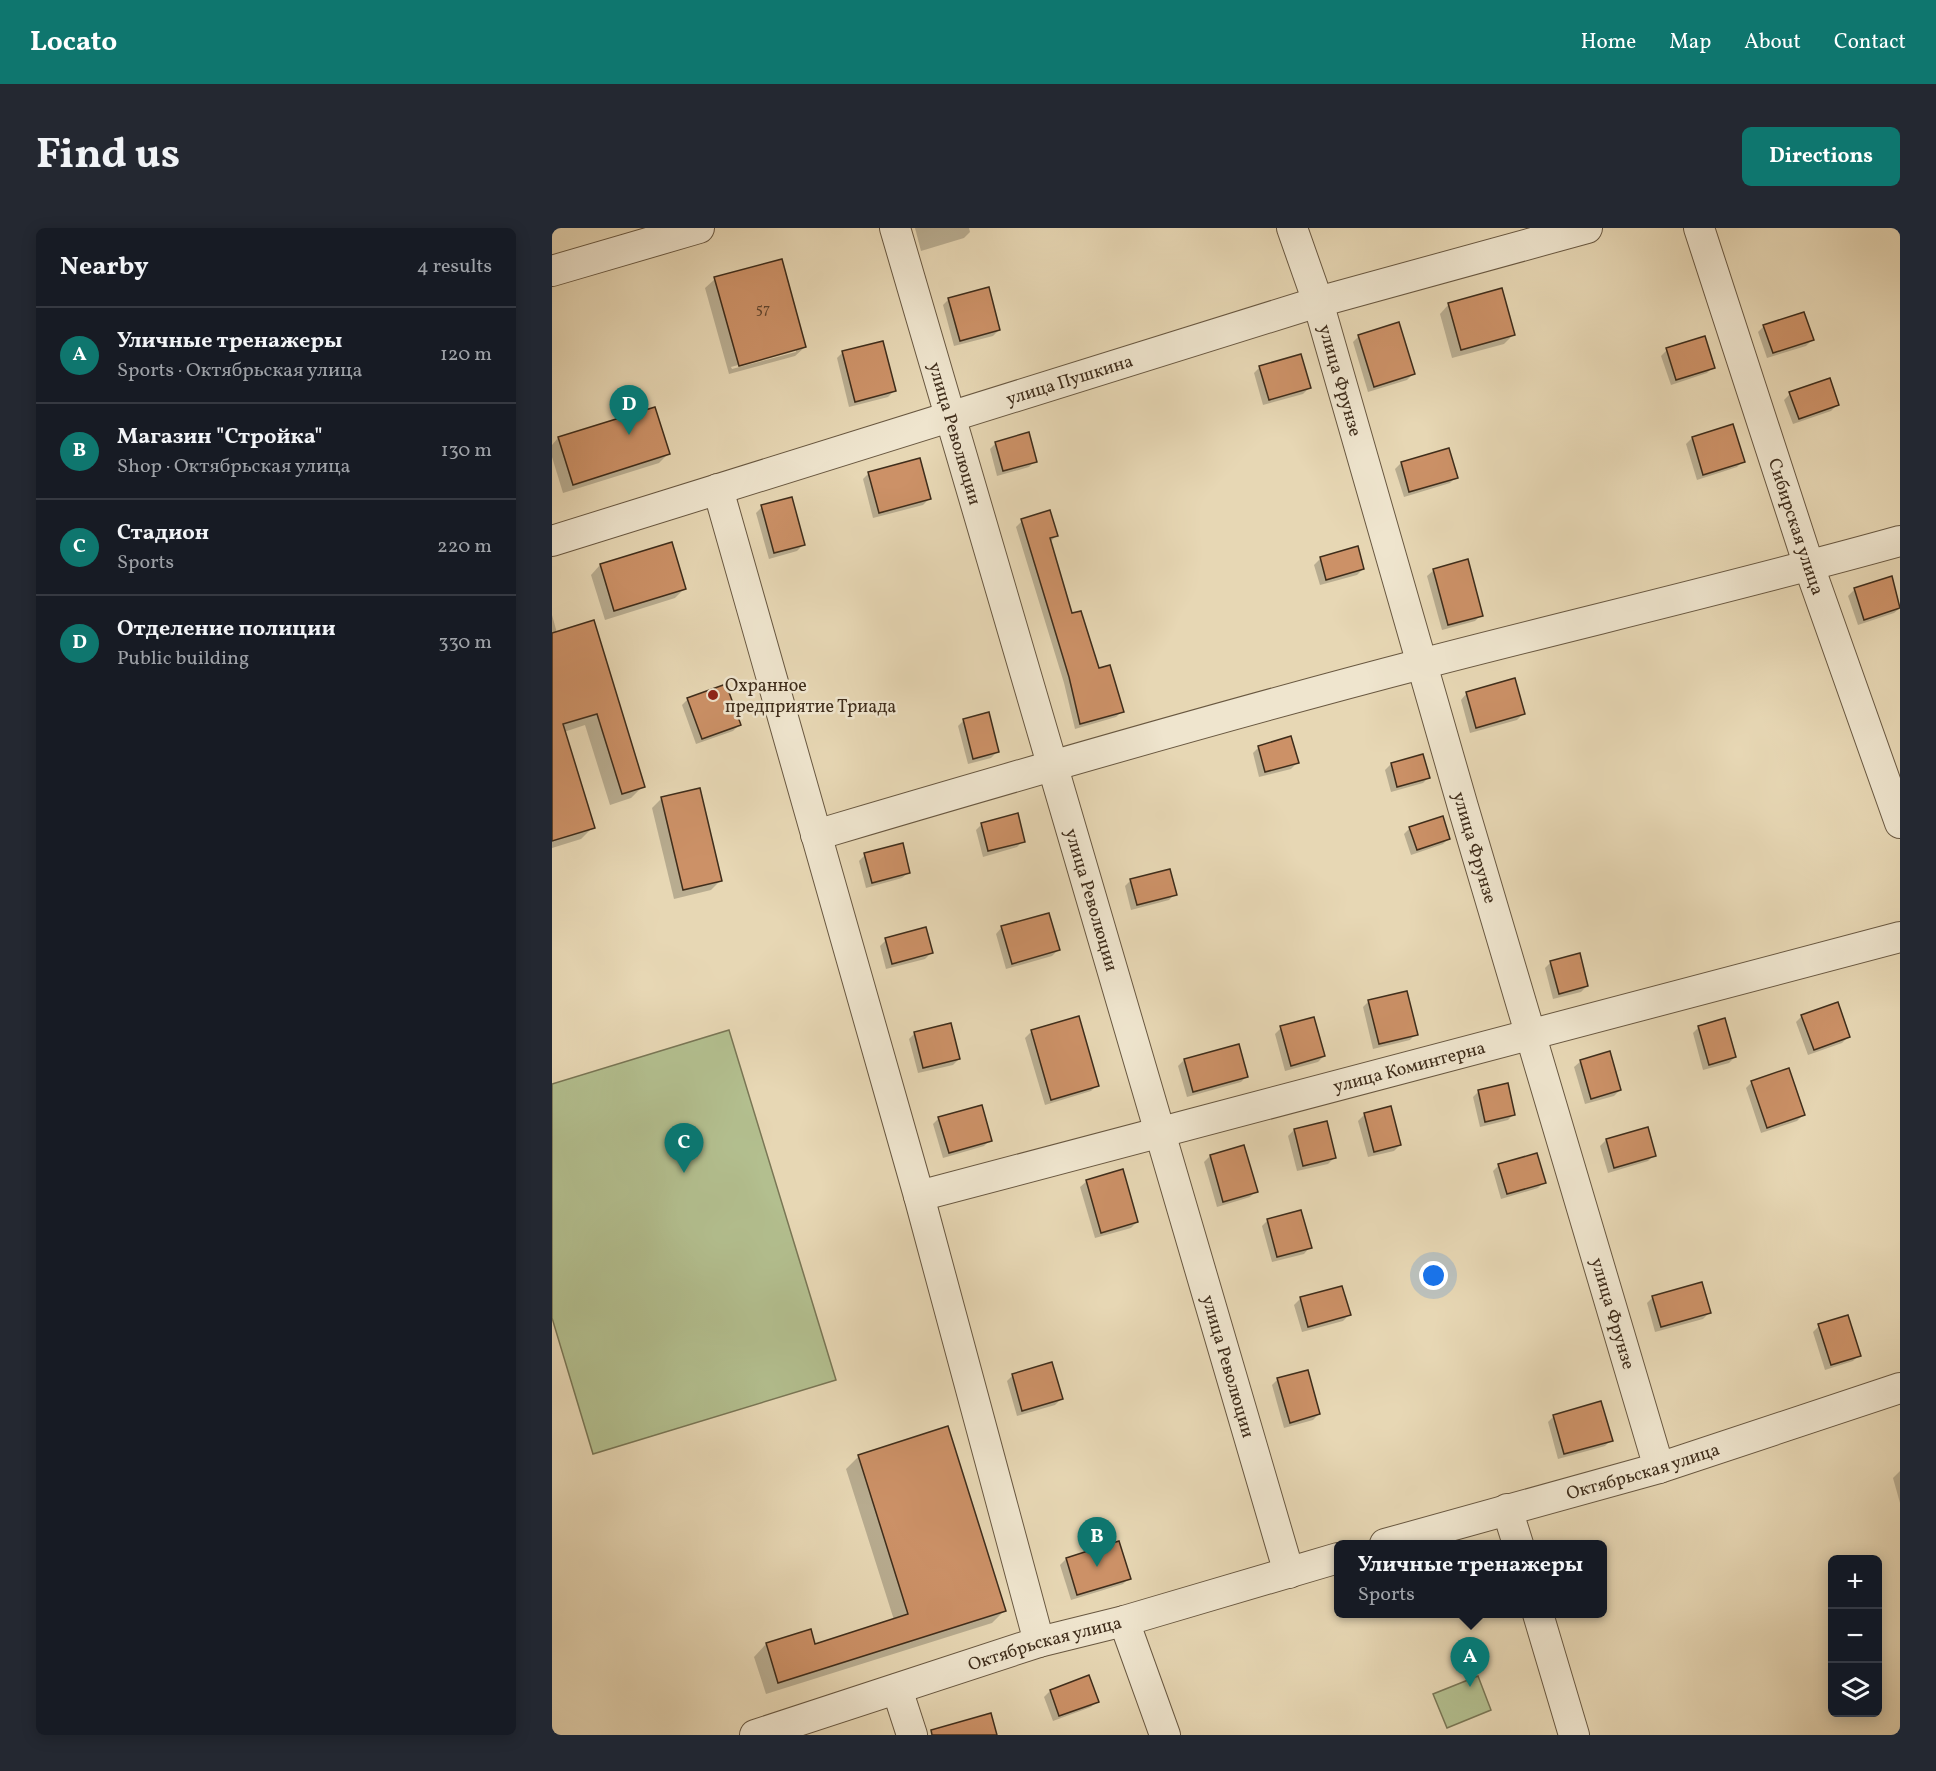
<!DOCTYPE html>
<html lang="en">
<head>
<meta charset="utf-8">
<style>
	body { margin:0; font-family:Vollkorn,serif; background:#242831; color:#f1f3f6 }
	.controls { position:absolute; right:18px; bottom:18px; display:grid; overflow:hidden; border-radius:9px; box-shadow:0 3px 15px #0003 }
	.controls button { width:54px; height:54px; display:grid; place-items:center; padding:0; border:0; border-bottom:2px solid #363941; background:#171b24; color:#f1f3f6; font:30px sans-serif }
	.you { position:absolute; left:882px; top:1048px; width:21px; height:21px; margin:-15px; border:4px solid #fff; border-radius:50%; background:#1a73e8; box-shadow:0 0 0 9px #1a73e833 }
	.badge { display:grid; place-items:center; width:39px; height:39px; border-radius:50%; background:#0f766e; color:#fff; font-size:20px; font-weight:700 }
	.pin { position:absolute; translate:-50% -50px; filter:drop-shadow(0 2px 3px #0008) }
	.pin::after { content:''; position:absolute; top:32px; width:21px; height:18px; background:inherit; clip-path:polygon(0 0,100% 0,50% 100%) }
	.popup { position:absolute; left:782px; top:1312px; width:273px; height:78px; box-sizing:border-box; display:grid; place-content:center; border-radius:9px; background:#171b24; filter:drop-shadow(0 2px 4px #0005); font-size:20px; white-space:nowrap; color:#9ea1a6 }
	.popup b { font-size:22px; color:#f1f3f6 }
	.popup::after { content:''; position:absolute; left:50%; top:100%; margin-left:-12px; border:12px solid transparent; border-top-color:#171b24 }
	.list { margin:0; padding:0; list-style:none }
	h2 { display:flex; justify-content:space-between; align-items:center; height:78px; margin:0; padding:0 24px; font-size:26px }
	h2 small { font-size:20px; font-weight:400; color:#9ea1a6 }
	.list li { display:grid; grid-template-columns:39px 1fr auto; gap:18px; align-items:center; box-sizing:border-box; height:96px; padding:0 24px; border-top:2px solid #363941 }
	.list b { display:block; font-size:22px; white-space:nowrap }
	.list p { margin:0; font-size:20px; white-space:nowrap; color:#9ea1a6 }
	.list em { font-size:20px; font-style:normal; color:#9ea1a6 }
	.icon { flex:none; width:33px; height:33px; fill:none; stroke:currentColor; stroke-width:2; stroke-linecap:round; stroke-linejoin:round }
	.map { position:relative; flex:none; width:1348px; height:1507px; overflow:hidden; border-radius:9px }
	header { display:flex; align-items:center; gap:36px; box-sizing:border-box; height:84px; padding:0 30px; background:#0f766e; color:#fff }
	header strong { font-size:28px }
	nav { display:flex; gap:33px; margin-inline-start:auto; font-size:21px }
	.intro { display:flex; align-items:center; justify-content:space-between; box-sizing:border-box; height:144px; padding:0 36px }
	h1 { margin:0; font-size:42px }
	.button { padding:15px 27px; border-radius:9px; background:#0f766e; color:#fff; font-size:21px; font-weight:700 }
	main { display:flex; gap:36px; padding:0 36px }
	aside { flex:1; background:#171b24; border-radius:9px; box-shadow:0 3px 15px #0003 }
	.map>svg:first-child { display:block }
	.green { fill:#b3bf8f; stroke:#797655; stroke-width:1.5 }
	.shadow { fill:#0003; fill-rule:evenodd }
	.building { fill:#cc9167; stroke:#3f2d1b; stroke-width:1.5 }
	.lines { fill:none; stroke-linecap:round; stroke-linejoin:round }
	.minor-casing { stroke:#695841; stroke-width:32 }
	.minor { stroke:#efe5ce; stroke-width:30 }
	.poi-dot { fill:#8f2418; stroke:#efe5ce; stroke-width:2 }
	.labels { text-anchor:middle; stroke-width:5; stroke-linejoin:round; paint-order:stroke }
	.number-label { font-size:15px; fill:#62462e }
	.street-label { font-size:18px; fill:#3f2d1b; stroke:#efe5ce }
	.poi-label { font-size:18px; fill:#3f2d1b; stroke:#efe5ce; text-anchor:start }
</style>
</head>
<body>
<header>
<strong>Locato</strong>
<nav><a>Home</a><a>Map</a><a>About</a><a>Contact</a></nav>
</header>
<div class="intro"><h1>Find us</h1><a class="button">Directions</a></div>
<main>
<aside>
<h2>Nearby<small>4 results</small></h2>
<ul class="list">
<li><span class="badge">A</span><div><b>Уличные тренажеры</b><p>Sports · Октябрьская улица</p></div><em>120 m</em></li>
<li><span class="badge">B</span><div><b>Магазин &quot;Стройка&quot;</b><p>Shop · Октябрьская улица</p></div><em>130 m</em></li>
<li><span class="badge">C</span><div><b>Стадион</b><p>Sports</p></div><em>220 m</em></li>
<li><span class="badge">D</span><div><b>Отделение полиции</b><p>Public building</p></div><em>330 m</em></li>
</ul>
</aside>
<div class="map">
<svg width="1348" height="1507" viewBox="0 0 1348 1507">
	<rect width="100%" height="100%" fill="#e7d7b4"/>
	<filter id="stains"><feTurbulence type="fractalNoise" baseFrequency=".00333" numOctaves="4"/><feColorMatrix values="0 0 0 0 .2 0 0 0 0 .09 0 0 0 0 .02 0 0 0 .5 -.17"/></filter>
	<radialGradient id="worn" r=".72"><stop offset=".6" stop-color="#630" stop-opacity="0"/><stop offset="1" stop-color="#630" stop-opacity=".3"/></radialGradient>
	<!-- green -->
	<g class="green">
		<polygon points="177,802 284,1152 41,1226 0,1090 0,856"/>
		<polygon points="926,1448 939,1482 895,1500 881,1466"/>
	</g>
	<!-- shadow -->
	<g class="shadow">
		<polygon points="363,0 417,0 418,4 412,10 369,23"/>
		<path d="M163,51L253,119L243,128L177,146L153,60ZM244,121V124L180,141L179,139Z"/>
		<polygon points="397,71 447,102 441,108 402,118 391,77"/>
		<polygon points="897,76 961,107 952,116 900,130 888,86"/>
		<polygon points="1212,98 1260,112 1254,118 1215,130 1206,104"/>
		<polygon points="807,108 861,146 855,152 816,164 801,114"/>
		<polygon points="1115,122 1161,139 1155,145 1119,157 1109,128"/>
		<polygon points="291,124 342,163 336,169 297,179 285,130"/>
		<polygon points="708,139 757,160 751,166 711,177 702,145"/>
		<polygon points="1238,166 1285,177 1279,183 1241,196 1232,172"/>
		<polygon points="102,180 116,226 107,235 11,265 0,229 0,217 6,210"/>
		<polygon points="1180,198 1191,233 1185,239 1145,252 1134,216 1140,210"/>
		<polygon points="444,215 483,233 477,239 445,248 438,221"/>
		<polygon points="849,235 904,249 898,255 852,269 843,241"/>
		<polygon points="317,245 377,271 371,277 321,290 311,251"/>
		<polygon points="210,279 251,317 245,323 217,331 204,285"/>
		<polygon points="470,293 505,307 499,313 519,387 570,483 564,489 523,501 512,455 464,299"/>
		<polygon points="805,320 811,341 805,347 768,357 762,337 768,331"/>
		<polygon points="48,337 132,361 123,370 53,392 39,347"/>
		<polygon points="882,342 929,387 923,393 890,402 875,348"/>
		<polygon points="1339,350 1348,380 1342,385 1306,397 1296,368 1302,362"/>
		<polygon points="0,387 5,405 91,558 79,570 58,577 33,497 12,504 41,599 29,611 0,620"/>
		<polygon points="915,465 971,486 965,492 918,505 909,472"/>
		<polygon points="136,471 187,497 181,503 144,516 130,477"/>
		<polygon points="412,492 445,524 439,530 416,536 406,498"/>
		<polygon points="707,519 745,535 739,541 707,549 701,525"/>
		<polygon points="839,536 877,549 871,555 839,564 833,542"/>
		<polygon points="109,571 168,653 159,662 122,671 100,580"/>
		<polygon points="430,596 471,613 465,619 431,629 424,602"/>
		<polygon points="858,600 897,610 891,616 859,627 852,606"/>
		<polygon points="313,627 357,644 350,650 314,660 307,633"/>
		<polygon points="579,652 623,666 617,672 579,682 573,658"/>
		<polygon points="450,699 506,722 500,728 454,741 444,706"/>
		<polygon points="334,712 379,725 373,731 334,741 328,718"/>
		<polygon points="999,734 1035,758 1029,764 1001,771 993,740"/>
		<polygon points="817,773 864,806 858,812 821,821 811,779"/>
		<polygon points="1250,788 1296,809 1290,815 1256,827 1244,794"/>
		<polygon points="526,790 545,857 539,863 493,877 473,810 479,804"/>
		<polygon points="1147,799 1183,829 1177,835 1151,842 1141,805"/>
		<polygon points="729,800 772,828 766,834 733,843 723,806"/>
		<polygon points="363,805 407,831 401,837 366,845 357,811"/>
		<polygon points="632,832 695,848 689,854 635,869 626,838"/>
		<polygon points="1029,833 1068,862 1062,868 1033,876 1022,839"/>
		<polygon points="1200,854 1251,887 1245,893 1209,905 1194,860"/>
		<polygon points="927,863 962,886 956,892 928,899 921,869"/>
		<polygon points="838,880 848,917 842,923 816,929 806,893 812,887"/>
		<polygon points="387,890 438,912 432,918 391,930 381,896"/>
		<polygon points="1095,901 1102,927 1096,933 1056,945 1048,918 1054,912"/>
		<polygon points="742,902 782,930 776,936 745,943 736,908"/>
		<polygon points="658,928 704,963 698,969 665,979 652,934"/>
		<polygon points="947,937 992,954 986,960 949,971 941,943"/>
		<polygon points="535,953 585,994 579,1000 543,1010 528,959"/>
		<polygon points="716,992 758,1019 752,1026 720,1034 710,998"/>
		<polygon points="789,1060 797,1087 791,1093 750,1104 742,1077 748,1071"/>
		<polygon points="1101,1069 1157,1085 1151,1091 1103,1104 1095,1075"/>
		<polygon points="1267,1098 1307,1127 1301,1133 1273,1142 1261,1104"/>
		<polygon points="461,1147 509,1171 503,1177 465,1188 455,1153"/>
		<polygon points="726,1151 767,1186 761,1192 732,1200 720,1157"/>
		<polygon points="1002,1188 1059,1212 1053,1218 1006,1231 996,1194"/>
		<polygon points="307,1228 453,1382 440,1395 214,1466 202,1429 214,1416 262,1417 342,1392 294,1241"/>
		<polygon points="1348,1243 1348,1275 1341,1250"/>
		<polygon points="514,1331 577,1350 571,1356 519,1372 508,1337"/>
		<polygon points="498,1463 545,1473 539,1479 501,1493 492,1469"/>
	</g>
	<!-- building -->
	<g class="building">
		<polygon points="230,31 254,119 187,138 162,49"/>
		<polygon points="437,59 448,102 408,113 396,70"/>
		<polygon points="950,60 963,107 909,122 896,75"/>
		<polygon points="1252,84 1262,112 1221,125 1211,97"/>
		<polygon points="847,94 863,146 822,159 806,107"/>
		<polygon points="1153,108 1163,140 1124,152 1114,120"/>
		<polygon points="331,113 344,163 303,174 290,123"/>
		<polygon points="749,126 759,160 717,172 707,138"/>
		<polygon points="1278,150 1287,177 1247,191 1237,164"/>
		<polygon points="103,179 118,226 21,257 6,209"/>
		<polygon points="1181,196 1193,234 1151,247 1140,209"/>
		<polygon points="477,204 485,234 451,243 443,214"/>
		<polygon points="897,220 906,250 857,264 849,234"/>
		<polygon points="368,230 379,271 327,285 316,244"/>
		<polygon points="240,269 253,317 222,325 209,277"/>
		<polygon points="498,282 506,308 498,310 520,385 529,383 547,440 558,437 572,484 528,496 517,449 469,291"/>
		<polygon points="120,314 134,361 62,383 48,336"/>
		<polygon points="806,318 812,341 774,352 768,329"/>
		<polygon points="916,331 931,388 896,397 881,341"/>
		<polygon points="1340,348 1348,380 1312,392 1302,360"/>
		<polygon points="42,392 93,559 70,566 45,486 11,496 43,600 0,613 0,405"/>
		<polygon points="963,450 973,486 924,500 914,464"/>
		<polygon points="174,456 189,497 150,511 135,470"/>
		<polygon points="437,484 447,524 421,531 411,491"/>
		<polygon points="739,508 747,535 713,544 706,518"/>
		<polygon points="871,526 878,550 845,559 839,535"/>
		<polygon points="148,560 170,653 131,662 109,569"/>
		<polygon points="466,585 473,614 436,623 429,595"/>
		<polygon points="891,588 898,611 865,622 857,599"/>
		<polygon points="351,615 358,645 320,655 312,625"/>
		<polygon points="618,641 625,667 585,677 578,651"/>
		<polygon points="497,685 508,722 460,736 449,698"/>
		<polygon points="374,699 381,725 340,736 333,710"/>
		<polygon points="1028,725 1036,758 1007,766 998,733"/>
		<polygon points="855,763 866,807 827,816 816,772"/>
		<polygon points="1286,774 1298,809 1262,822 1249,787"/>
		<polygon points="527,788 547,858 499,872 479,802"/>
		<polygon points="762,789 773,828 739,838 728,798"/>
		<polygon points="1173,790 1184,829 1157,837 1146,798"/>
		<polygon points="399,795 408,831 371,840 362,804"/>
		<polygon points="687,816 696,849 641,864 632,831"/>
		<polygon points="1058,823 1069,862 1039,871 1028,832"/>
		<polygon points="1237,840 1253,887 1215,900 1199,853"/>
		<polygon points="956,855 963,887 933,894 926,862"/>
		<polygon points="430,877 440,913 397,925 386,889"/>
		<polygon points="839,878 849,917 822,924 812,885"/>
		<polygon points="775,893 784,930 751,938 742,901"/>
		<polygon points="1096,899 1104,928 1062,940 1054,911"/>
		<polygon points="692,917 706,964 671,974 658,927"/>
		<polygon points="985,925 994,955 955,966 946,936"/>
		<polygon points="571,941 586,994 549,1005 534,952"/>
		<polygon points="749,982 760,1020 725,1029 715,991"/>
		<polygon points="1150,1054 1159,1085 1109,1099 1100,1068"/>
		<polygon points="790,1058 799,1087 756,1099 748,1069"/>
		<polygon points="1296,1087 1309,1128 1279,1137 1266,1096"/>
		<polygon points="500,1134 511,1171 470,1183 460,1146"/>
		<polygon points="756,1142 768,1186 738,1195 725,1150"/>
		<polygon points="1049,1173 1061,1213 1012,1226 1001,1187"/>
		<polygon points="396,1198 454,1383 226,1455 214,1415 259,1401 263,1416 356,1386 306,1227"/>
		<polygon points="567,1313 579,1351 525,1367 514,1330"/>
		<polygon points="537,1447 547,1474 507,1488 498,1462"/>
		<polygon points="439,1485 445,1507 380,1507 379,1502"/>
	</g>
	<g class="lines">
		<defs>
			<g id="minor">
				<path id="s1" d="M343,0L737,1345"/>
				<path id="s2" d="M740,0L766,74L911,579L1107,1240"/>
				<path id="s3" d="M1147,0L1257,338L1348,595"/>
				<polyline points="0,43 147,0"/>
				<polyline points="166,261 367,968 487,1414"/>
				<path id="s4" d="M0,313L766,74L1035,0"/>
				<path d="M264,607C466,547 669,488 873,435C1031,394 1190,357 1348,313"/>
				<path id="s5" d="M367,968L1348,709"/>
				<polyline points="955,1281 966,1316"/>
				<path id="s6" d="M833,1316L1107,1240L1348,1160"/>
				<polyline points="986,1386 1022,1507"/>
				<polyline points="572,1393 613,1507"/>
				<polyline points="345,1461 360,1507"/>
				<path id="s7" d="M203,1507L487,1414L572,1393L786,1330"/>
			</g>
		</defs>
		<!-- minor casing -->
		<use href="#minor" class="minor-casing"/>
		<!-- minor -->
		<use href="#minor" class="minor"/>
	</g>
	<!-- markers -->
	<circle class="poi-dot" cx="161" cy="467" r="6"/>
	<g class="labels">
		<!-- number labels -->
		<g class="number-label">
			<text x="211" y="85">57</text>
		</g>
		<!-- street labels -->
		<g class="street-label">
			<text dy="6" stroke="none"><textPath href="#s4" startOffset="542">улица Пушкина</textPath></text>
			<text dy="6" stroke="none"><textPath href="#s2" startOffset="160">улица Фрунзе</textPath></text>
			<text dy="6" stroke="none"><textPath href="#s1" startOffset="214">улица Революции</textPath></text>
			<text dy="6" stroke="none"><textPath href="#s3" startOffset="314">Сибирская улица</textPath></text>
			<text dy="6" stroke="none"><textPath href="#s2" startOffset="646">улица Фрунзе</textPath></text>
			<text dy="6" stroke="none"><textPath href="#s1" startOffset="700">улица Революции</textPath></text>
			<text dy="6" stroke="none"><textPath href="#s5" startOffset="507">улица Коминтерна</textPath></text>
			<text dy="6" stroke="none"><textPath href="#s2" startOffset="1132">улица Фрунзе</textPath></text>
			<text dy="6" stroke="none"><textPath href="#s1" startOffset="1186">улица Революции</textPath></text>
			<text dy="6" stroke="none"><textPath href="#s6" startOffset="268">Октябрьская улица</textPath></text>
			<text dy="6" stroke="none"><textPath href="#s7" startOffset="304">Октябрьская улица</textPath></text>
		</g>
		<!-- poi labels -->
		<g class="poi-label">
			<text x="173" y="463">Охранное<tspan x="173" dy="21">предприятие Триада</tspan></text>
		</g>
	</g>
	<rect width="100%" height="100%" filter="url(#stains)"/>
	<rect width="100%" height="100%" fill="url(#worn)"/>
</svg>
<div class="controls">
<button>+</button>
<button>−</button>
<button><svg class="icon" aria-label="layers" viewBox="0 0 24 24"><path d="M12 4l9 5-9 5-9-5zM3 14l9 5 9-5"/></svg></button>
</div>
<div class="you"></div>
<div class="pin badge" style="left:918px;top:1459px">A</div>
<div class="popup"><b>Уличные тренажеры</b>Sports</div>
<div class="pin badge" style="left:545px;top:1339px">B</div>
<div class="pin badge" style="left:132px;top:945px">C</div>
<div class="pin badge" style="left:77px;top:207px">D</div>
</div>
</main>
</body>
</html>
